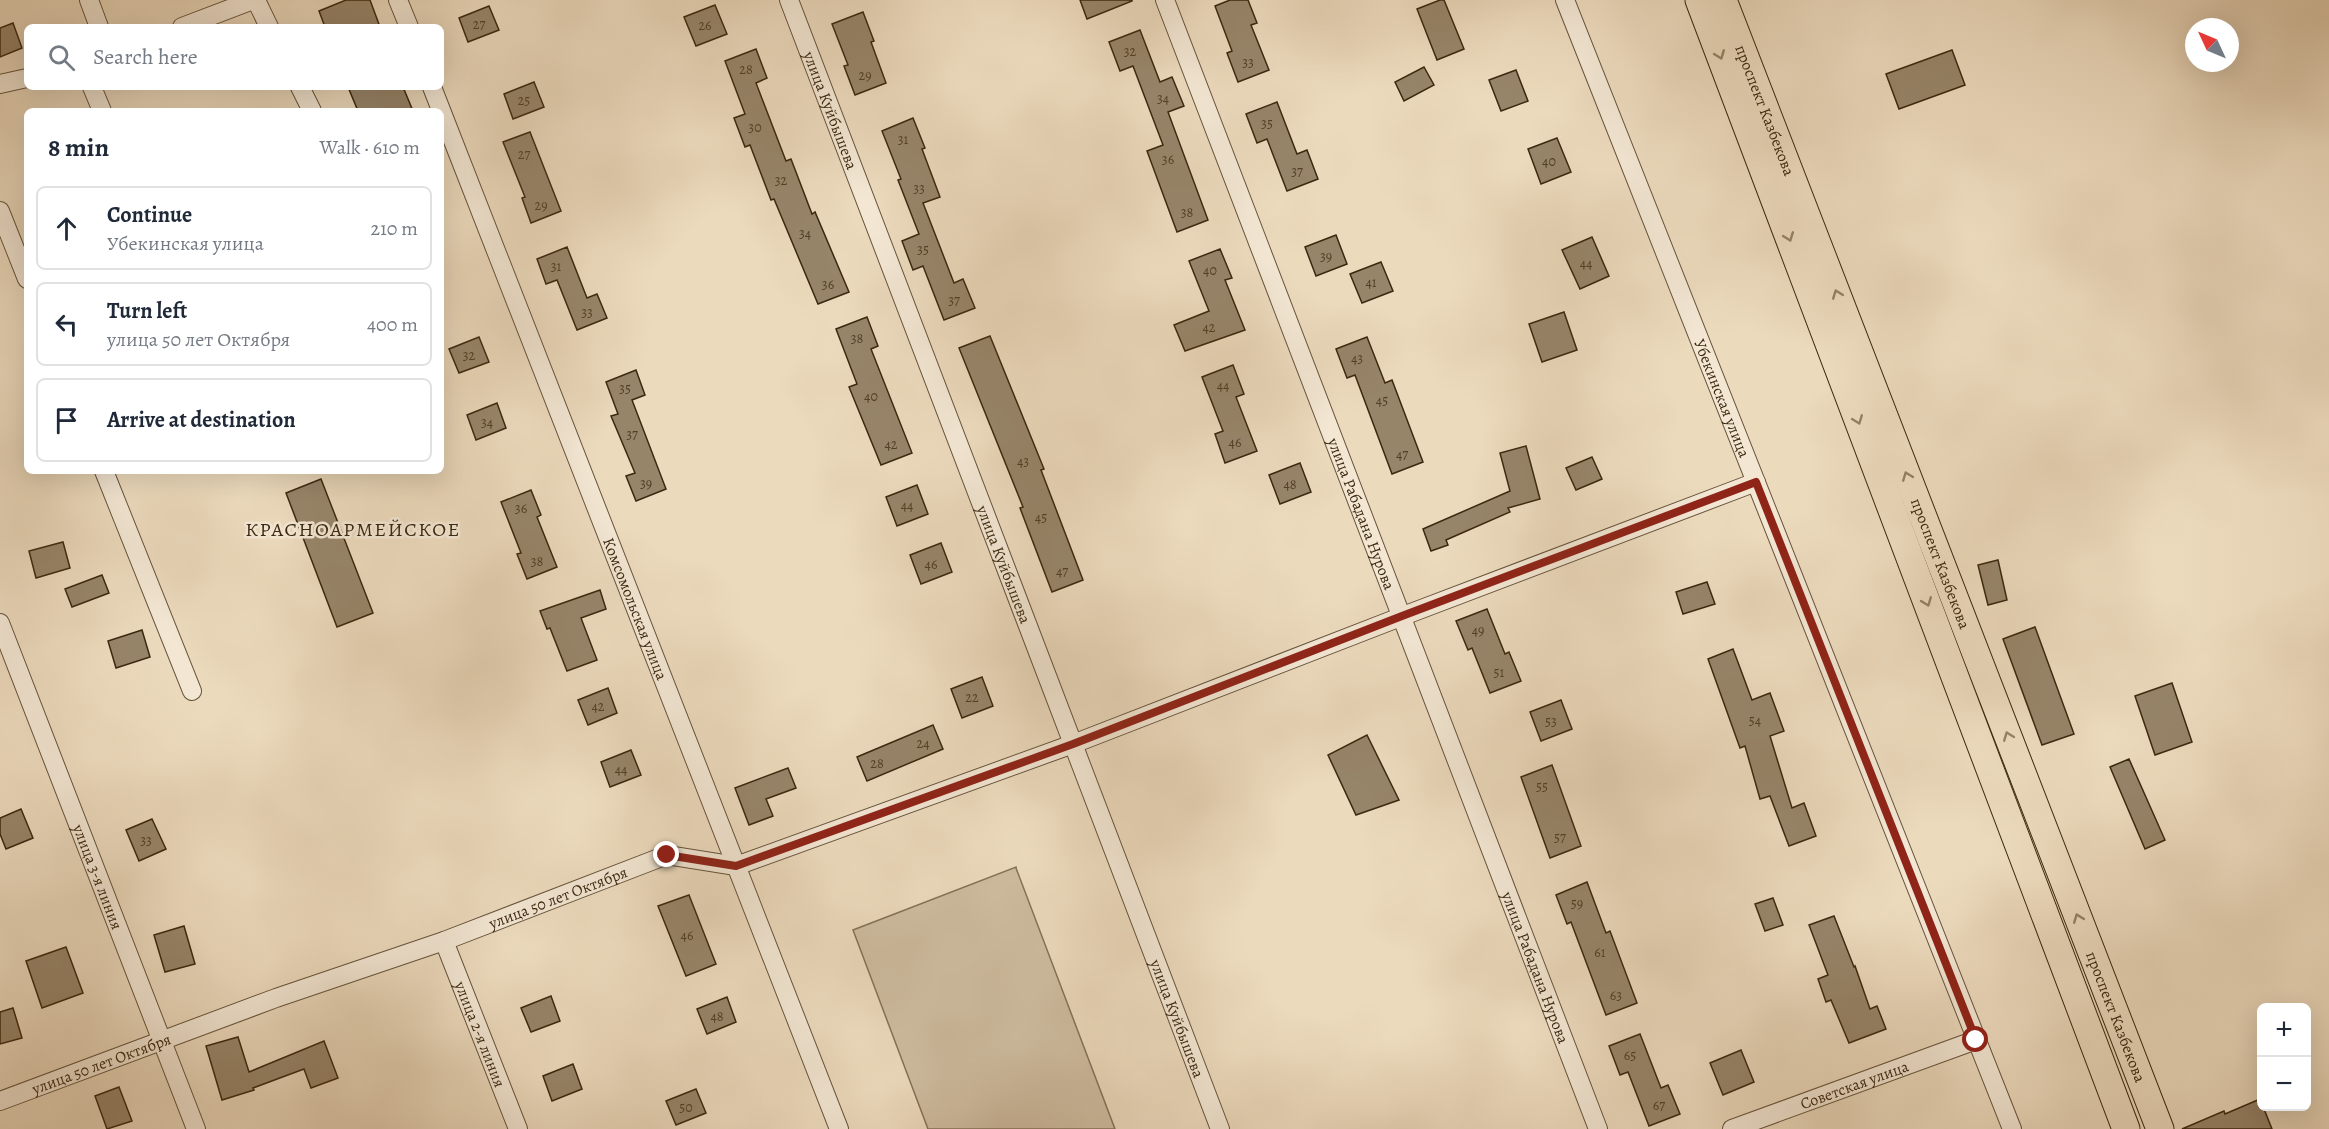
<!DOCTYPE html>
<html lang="en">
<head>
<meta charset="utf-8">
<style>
	body { margin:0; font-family:Alegreya,serif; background:#f6f6f7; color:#1f2937 }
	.controls { position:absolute; right:18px; bottom:18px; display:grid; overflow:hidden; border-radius:9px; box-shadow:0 6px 24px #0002 }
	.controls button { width:54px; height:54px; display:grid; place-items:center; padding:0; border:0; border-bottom:2px solid #e0e1e3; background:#fff; color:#1f2937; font:30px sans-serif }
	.compass { position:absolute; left:2185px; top:18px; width:54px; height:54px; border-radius:50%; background:#fff; box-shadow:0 6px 24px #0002; rotate:314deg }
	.stop { position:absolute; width:18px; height:18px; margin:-14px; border:4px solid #8f2418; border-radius:50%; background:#fff }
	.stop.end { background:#8f2418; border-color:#fff; box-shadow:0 2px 6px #0008 }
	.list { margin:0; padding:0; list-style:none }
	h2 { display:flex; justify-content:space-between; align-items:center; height:78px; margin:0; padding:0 24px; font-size:26px }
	h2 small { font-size:20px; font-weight:400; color:#747a83 }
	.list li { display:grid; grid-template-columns:39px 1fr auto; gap:18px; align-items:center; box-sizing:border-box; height:84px; margin:0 12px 12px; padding:0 12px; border:2px solid #e0e1e3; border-radius:9px }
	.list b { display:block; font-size:22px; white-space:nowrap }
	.list p { margin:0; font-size:20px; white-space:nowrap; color:#747a83 }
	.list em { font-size:20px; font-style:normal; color:#747a83 }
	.icon { flex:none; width:33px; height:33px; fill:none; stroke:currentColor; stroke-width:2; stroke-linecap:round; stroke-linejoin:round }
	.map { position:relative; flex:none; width:2329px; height:1129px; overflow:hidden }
	.search { position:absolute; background:#fff; box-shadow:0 6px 24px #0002; left:24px; top:24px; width:420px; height:66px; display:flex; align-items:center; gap:15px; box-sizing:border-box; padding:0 21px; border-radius:9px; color:#747a83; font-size:22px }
	.panel { position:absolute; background:#fff; box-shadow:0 6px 24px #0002; left:24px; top:108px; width:420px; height:366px; border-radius:9px }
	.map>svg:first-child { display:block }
	.green { fill:#cebca0; stroke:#847258; stroke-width:1.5 }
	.building { fill:#97856a; stroke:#3b2810; stroke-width:1.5 }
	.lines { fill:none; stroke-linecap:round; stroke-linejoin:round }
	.minor-casing { stroke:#67543b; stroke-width:20 }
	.highway-casing { stroke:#3b2810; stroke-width:29 }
	.minor { stroke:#f3e7d4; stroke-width:18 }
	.highway { stroke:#ecdabd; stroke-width:27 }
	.oneway { stroke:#948166 }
	.route { stroke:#8f2418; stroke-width:8 }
	.labels { text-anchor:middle; stroke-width:5; stroke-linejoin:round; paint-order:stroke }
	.number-label { font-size:14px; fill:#523f26 }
	.street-label { font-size:16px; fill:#3b2810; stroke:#f3e7d4 }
	.quarter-label { font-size:20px; letter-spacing:1.5px; fill:#3b2810; stroke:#f3e7d4 }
</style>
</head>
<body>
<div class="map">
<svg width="2329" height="1129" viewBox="0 0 2329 1129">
	<rect width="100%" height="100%" fill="#ecdabd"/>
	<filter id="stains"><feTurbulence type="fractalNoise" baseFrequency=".00333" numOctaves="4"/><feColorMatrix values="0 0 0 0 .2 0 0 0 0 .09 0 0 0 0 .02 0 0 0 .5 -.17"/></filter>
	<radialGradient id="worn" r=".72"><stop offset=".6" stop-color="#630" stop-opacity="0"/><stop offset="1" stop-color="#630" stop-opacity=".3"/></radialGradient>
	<!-- green -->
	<polygon class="green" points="1016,867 1016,868 1115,1129 928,1129 853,930"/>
	<!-- building -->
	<g class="building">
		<polygon points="346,0 370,0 380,27 325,27 319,11"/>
		<polygon points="1080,0 1132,0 1132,1 1087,19"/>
		<polygon points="1230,0 1248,0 1257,23 1251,25 1269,70 1238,82 1227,53 1232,51 1215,6"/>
		<polygon points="1440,0 1444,0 1464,49 1437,60 1417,9"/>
		<polygon points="715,5 727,34 696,46 684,17"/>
		<polygon points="489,6 499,30 468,42 459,18"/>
		<polygon points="863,12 874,41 871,42 886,83 855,95 844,66 848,65 832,24"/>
		<polygon points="13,23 22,48 0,57 0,28"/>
		<polygon points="1140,30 1160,82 1172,77 1184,106 1168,112 1208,220 1177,232 1147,151 1163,145 1133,66 1120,71 1109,42"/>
		<polygon points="756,49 767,78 756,83 786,161 791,159 812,214 815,212 849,292 818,304 774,199 771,200 750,145 745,147 734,118 745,114 725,61"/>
		<polygon points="1952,50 1965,85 1899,109 1886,74"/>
		<polygon points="1424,67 1434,85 1404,101 1395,82"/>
		<polygon points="1516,70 1528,101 1501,111 1489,80"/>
		<polygon points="534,82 544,107 513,119 504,94"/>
		<polygon points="348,87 403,87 413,111 358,111"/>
		<polygon points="1277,102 1297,154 1307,150 1318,179 1287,191 1267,139 1257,143 1246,114"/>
		<polygon points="913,118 925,148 922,149 940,197 923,203 954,283 963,279 975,308 944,320 923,266 913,270 902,241 919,234 898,180 901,179 882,131"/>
		<polygon points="530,132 561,211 531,223 522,198 525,197 503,142"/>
		<polygon points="1557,138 1571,172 1541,184 1528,149"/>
		<polygon points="1336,235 1347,264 1316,276 1305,247"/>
		<polygon points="1592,237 1609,276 1580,289 1562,250"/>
		<polygon points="567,247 587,298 597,294 607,318 577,330 557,280 546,284 537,259"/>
		<polygon points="1220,249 1232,278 1225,280 1245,330 1185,351 1174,325 1209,311 1189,261"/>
		<polygon points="1381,262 1393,291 1362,303 1350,274"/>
		<polygon points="1564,312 1577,350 1542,362 1529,324"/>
		<polygon points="867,317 878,346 871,349 912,453 881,465 849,387 857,384 836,329"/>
		<polygon points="990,336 1044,469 1041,470 1083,580 1052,592 1020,508 1023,507 959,348"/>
		<polygon points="479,337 489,362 459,373 449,349"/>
		<polygon points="1367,337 1385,383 1392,380 1423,462 1392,474 1355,375 1347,378 1336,349"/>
		<polygon points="1233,365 1244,394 1236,397 1257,451 1225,463 1215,434 1223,431 1202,377"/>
		<polygon points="636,370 645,395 632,400 666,489 636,501 626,476 635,473 611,416 618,414 606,382"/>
		<polygon points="497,403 506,428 476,440 467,415"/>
		<polygon points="1526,446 1540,499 1508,508 1510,512 1446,540 1448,545 1431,551 1423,529 1510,491 1500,453"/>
		<polygon points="1592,457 1602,479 1576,490 1566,468"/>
		<polygon points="1300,463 1311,492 1280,504 1269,475"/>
		<polygon points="321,479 373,613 337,627 286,493"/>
		<polygon points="917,485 928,514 897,526 886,497"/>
		<polygon points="531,490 541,515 537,517 557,567 527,579 517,554 521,553 501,502"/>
		<polygon points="63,542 70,568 36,578 29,551"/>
		<polygon points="941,543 952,572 921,584 910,555"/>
		<polygon points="1998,560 2007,600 1988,605 1978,565"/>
		<polygon points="102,575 109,593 72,607 65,589"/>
		<polygon points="1707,582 1715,604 1683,614 1676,592"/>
		<polygon points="600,590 606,609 581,618 597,660 567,671 550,628 547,629 540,611"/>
		<polygon points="1487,609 1505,654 1509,652 1521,681 1490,693 1472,648 1468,650 1456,621"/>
		<polygon points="2035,627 2074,734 2042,745 2003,639"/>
		<polygon points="142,630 150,657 116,668 108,641"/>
		<polygon points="1733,649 1752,700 1770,693 1784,731 1770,736 1792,808 1804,803 1816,836 1789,846 1770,796 1760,799 1745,746 1740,748 1708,659"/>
		<polygon points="982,677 993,706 962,718 951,689"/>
		<polygon points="2172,683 2192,742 2155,755 2135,696"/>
		<polygon points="608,688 617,713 588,725 578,700"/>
		<polygon points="1561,700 1572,729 1541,741 1530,712"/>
		<polygon points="933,725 943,749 867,781 857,757"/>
		<polygon points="1367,735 1399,800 1356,815 1328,755"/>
		<polygon points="631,750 641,775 610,787 601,762"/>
		<polygon points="2129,759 2165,840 2145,849 2110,767"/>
		<polygon points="1552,765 1581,846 1550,858 1521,777"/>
		<polygon points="788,768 796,788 766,799 773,816 749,825 735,788"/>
		<polygon points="21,809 33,838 6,849 0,834 0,818"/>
		<polygon points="152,819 166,849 139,861 126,830"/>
		<polygon points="1587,882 1606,933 1610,931 1637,1003 1606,1015 1571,922 1567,924 1556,895"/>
		<polygon points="689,895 716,964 686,976 658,906"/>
		<polygon points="1773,898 1783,925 1765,931 1755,904"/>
		<polygon points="1834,916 1854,967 1855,966 1870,1009 1877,1006 1886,1029 1849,1043 1831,1000 1826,1002 1818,979 1828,975 1809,925"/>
		<polygon points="184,926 195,964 165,972 154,935"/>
		<polygon points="66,947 83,993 42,1008 26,961"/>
		<polygon points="551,996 560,1021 531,1032 521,1008"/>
		<polygon points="727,997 736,1022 707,1034 697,1009"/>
		<polygon points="13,1008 22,1038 0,1044 0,1012"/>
		<polygon points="1640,1034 1661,1088 1668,1085 1680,1114 1649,1126 1628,1072 1620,1075 1609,1046"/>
		<polygon points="238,1037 249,1072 324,1041 338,1078 311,1088 304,1069 253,1088 254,1090 222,1100 206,1046"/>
		<polygon points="1741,1050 1754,1082 1723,1095 1710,1063"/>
		<polygon points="573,1064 582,1089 552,1101 543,1076"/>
		<polygon points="119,1087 132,1121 107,1129 95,1096"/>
		<polygon points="696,1089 706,1113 676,1125 666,1101"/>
		<polygon points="2260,1099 2272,1129 2182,1129 2224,1111 2225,1114"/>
	</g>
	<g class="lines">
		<defs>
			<g id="minor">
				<polyline points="89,0 99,27"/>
				<polyline points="256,0 269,27"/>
				<polyline points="398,0 409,27"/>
				<path id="s1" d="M789,0L1220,1129"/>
				<path id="s2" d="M1165,0L1598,1129"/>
				<path id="s3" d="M1565,0L2012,1129"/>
				<polyline points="182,27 253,0"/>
				<polyline points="0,84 27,78"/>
				<polyline points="92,87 102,111"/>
				<polyline points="300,87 312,111"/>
				<path id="s4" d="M432,87L839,1129"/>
				<polyline points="0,211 27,279"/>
				<polyline points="104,471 192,691"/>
				<path id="s5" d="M0,623L196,1129"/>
				<path id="s6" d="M444,941L518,1129"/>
				<path id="s7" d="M0,1101L276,998L444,941L667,855L736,866L1073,744L1403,616L1756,482"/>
				<path id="s8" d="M1732,1129L1976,1040"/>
			</g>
			<g id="highway">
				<polyline points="1699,0 2126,1129"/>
				<path id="s9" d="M1723,0L2160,1129"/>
			</g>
		</defs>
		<!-- minor casing -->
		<use href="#minor" class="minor-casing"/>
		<!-- highway casing -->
		<use href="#highway" class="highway-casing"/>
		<!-- minor -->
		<use href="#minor" class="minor"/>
		<!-- highway -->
		<use href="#highway" class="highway"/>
	</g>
	<!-- one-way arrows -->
	<defs><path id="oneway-chevron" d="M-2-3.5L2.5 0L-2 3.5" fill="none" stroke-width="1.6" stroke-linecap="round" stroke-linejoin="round" transform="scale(1.5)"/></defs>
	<g class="oneway">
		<use href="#oneway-chevron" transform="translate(1720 55) rotate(69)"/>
		<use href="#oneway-chevron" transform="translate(1789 237) rotate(69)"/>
		<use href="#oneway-chevron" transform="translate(1837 294) rotate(-111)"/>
		<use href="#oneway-chevron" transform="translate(1858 420) rotate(69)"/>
		<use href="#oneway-chevron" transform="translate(1907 476) rotate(-111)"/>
		<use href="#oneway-chevron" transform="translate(1927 602) rotate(69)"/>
		<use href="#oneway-chevron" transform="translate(2008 736) rotate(-111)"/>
		<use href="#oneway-chevron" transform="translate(2078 918) rotate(-111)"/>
	</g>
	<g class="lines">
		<!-- route -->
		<polyline class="route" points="667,855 736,866 1073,744 1402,616 1756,482 1976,1040"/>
	</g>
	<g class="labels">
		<!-- number labels -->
		<g class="number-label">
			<text x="479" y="29">27</text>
			<text x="705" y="30">26</text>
			<text x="1130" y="56">32</text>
			<text x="1248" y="67">33</text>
			<text x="746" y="74">28</text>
			<text x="865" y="80">29</text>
			<text x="1163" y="103">34</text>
			<text x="524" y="105">25</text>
			<text x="1267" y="128">35</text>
			<text x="755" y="132">30</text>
			<text x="903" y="144">31</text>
			<text x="524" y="159">27</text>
			<text x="1168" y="164">36</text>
			<text x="1549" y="166">40</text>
			<text x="1297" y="176">37</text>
			<text x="781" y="185">32</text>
			<text x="919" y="193">33</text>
			<text x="541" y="210">29</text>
			<text x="1187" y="217">38</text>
			<text x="805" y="238">34</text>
			<text x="923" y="254">35</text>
			<text x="1326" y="261">39</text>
			<text x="1586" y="268">44</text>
			<text x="556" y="271">31</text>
			<text x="1210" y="275">40</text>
			<text x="1371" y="287">41</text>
			<text x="828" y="289">36</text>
			<text x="954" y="305">37</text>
			<text x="587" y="317">33</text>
			<text x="1209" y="332">42</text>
			<text x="857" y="343">38</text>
			<text x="469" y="360">32</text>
			<text x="1357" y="363">43</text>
			<text x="1223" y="390">44</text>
			<text x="625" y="393">35</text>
			<text x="871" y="401">40</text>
			<text x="1382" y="405">45</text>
			<text x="487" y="427">34</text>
			<text x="632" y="439">37</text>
			<text x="1235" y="447">46</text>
			<text x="891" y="449">42</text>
			<text x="1402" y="459">47</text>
			<text x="1023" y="466">43</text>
			<text x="646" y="488">39</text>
			<text x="1290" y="489">48</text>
			<text x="907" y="510">44</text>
			<text x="521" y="513">36</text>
			<text x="1041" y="522">45</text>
			<text x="537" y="566">38</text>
			<text x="931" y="569">46</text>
			<text x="1062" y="576">47</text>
			<text x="1478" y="635">49</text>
			<text x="1499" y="677">51</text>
			<text x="972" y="702">22</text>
			<text x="598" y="711">42</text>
			<text x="1755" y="725">54</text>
			<text x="1551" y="726">53</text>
			<text x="923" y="748">24</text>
			<text x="877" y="768">28</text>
			<text x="621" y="774">44</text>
			<text x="1542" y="791">55</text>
			<text x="1560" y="842">57</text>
			<text x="146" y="845">33</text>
			<text x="1577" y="908">59</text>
			<text x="687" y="940">46</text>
			<text x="1600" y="957">61</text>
			<text x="1616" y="1000">63</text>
			<text x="717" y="1021">48</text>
			<text x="1630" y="1060">65</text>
			<text x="1659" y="1110">67</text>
			<text x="686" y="1112">50</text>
		</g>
		<!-- street labels -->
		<g class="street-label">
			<text dy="6" stroke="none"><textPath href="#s1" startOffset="118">улица Куйбышева</textPath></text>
			<text dy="6" stroke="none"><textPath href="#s9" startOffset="118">проспект Казбекова</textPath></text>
			<text dy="6" stroke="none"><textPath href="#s3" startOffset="428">Убекинская улица</textPath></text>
			<text dy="6" stroke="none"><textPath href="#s2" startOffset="550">улица Рабадана Нурова</textPath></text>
			<text dy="6" stroke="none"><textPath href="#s9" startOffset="604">проспект Казбекова</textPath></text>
			<text dy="6" stroke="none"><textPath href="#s1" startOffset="604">улица Куйбышева</textPath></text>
			<text dy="6" stroke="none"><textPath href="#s4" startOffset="560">Комсомольская улица</textPath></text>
			<text dy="6" stroke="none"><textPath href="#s5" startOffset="272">улица 3-я линия</textPath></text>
			<text dy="6" stroke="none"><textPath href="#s7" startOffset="594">улица 50 лет Октября</textPath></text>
			<text dy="6" stroke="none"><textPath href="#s2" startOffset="1036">улица Рабадана Нурова</textPath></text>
			<text dy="6" stroke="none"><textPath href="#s9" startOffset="1090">проспект Казбекова</textPath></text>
			<text dy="6" stroke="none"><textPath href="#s1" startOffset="1090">улица Куйбышева</textPath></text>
			<text dy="6" stroke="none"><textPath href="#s6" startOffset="100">улица 2-я линия</textPath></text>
			<text dy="6" stroke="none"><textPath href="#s7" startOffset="108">улица 50 лет Октября</textPath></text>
			<text dy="6" stroke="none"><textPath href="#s8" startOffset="130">Советская улица</textPath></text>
		</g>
		<!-- quarter labels -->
		<g class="quarter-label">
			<text x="353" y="536">КРАСНОАРМЕЙСКОЕ</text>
		</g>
	</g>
	<rect width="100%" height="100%" filter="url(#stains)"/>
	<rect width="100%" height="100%" fill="url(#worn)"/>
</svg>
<div class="controls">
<button>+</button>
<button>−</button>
</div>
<svg class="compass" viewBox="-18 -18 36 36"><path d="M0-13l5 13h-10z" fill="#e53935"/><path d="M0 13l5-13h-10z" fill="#747a83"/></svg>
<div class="stop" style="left:1976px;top:1040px"></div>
<div class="stop end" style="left:667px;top:855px"></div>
<div class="search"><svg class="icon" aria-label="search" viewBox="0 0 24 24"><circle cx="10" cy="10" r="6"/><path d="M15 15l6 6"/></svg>Search here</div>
<section class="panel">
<h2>8 min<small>Walk · 610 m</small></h2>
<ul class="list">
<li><svg class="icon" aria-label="ahead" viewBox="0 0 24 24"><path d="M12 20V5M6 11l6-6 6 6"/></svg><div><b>Continue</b><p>Убекинская улица</p></div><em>210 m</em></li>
<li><svg class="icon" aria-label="left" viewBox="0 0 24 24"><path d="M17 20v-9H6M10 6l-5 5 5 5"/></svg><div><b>Turn left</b><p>улица 50 лет Октября</p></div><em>400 m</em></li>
<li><svg class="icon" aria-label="arrive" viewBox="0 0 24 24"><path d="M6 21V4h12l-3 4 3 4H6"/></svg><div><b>Arrive at destination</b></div></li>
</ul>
</section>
</div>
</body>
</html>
